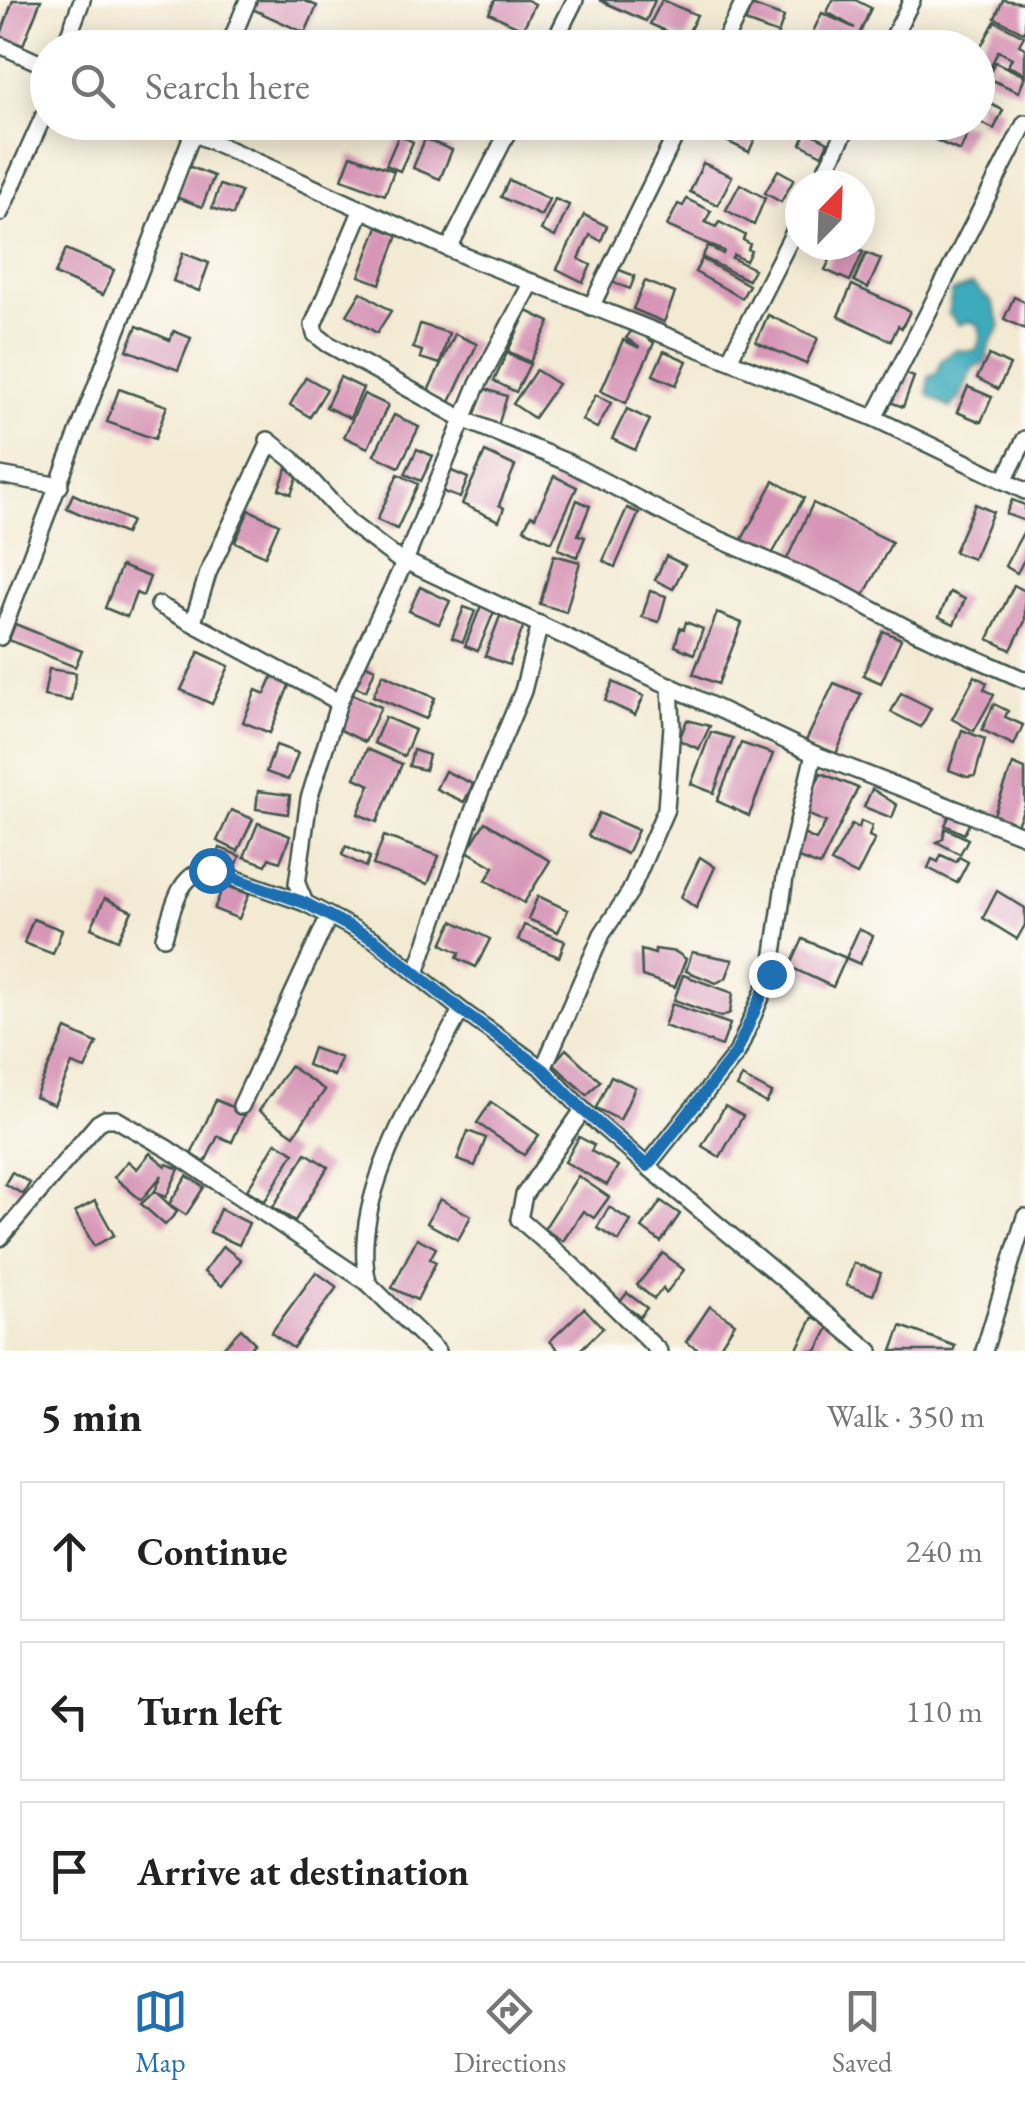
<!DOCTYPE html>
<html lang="en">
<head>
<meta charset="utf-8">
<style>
	body { margin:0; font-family:"EB Garamond",serif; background:#f2f2f2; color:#222 }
	.compass { position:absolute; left:785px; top:170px; width:90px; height:90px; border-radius:50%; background:#fff; box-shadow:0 5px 25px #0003; rotate:23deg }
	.stop { position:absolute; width:30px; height:30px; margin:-22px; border:8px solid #1f6fb2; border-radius:50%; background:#fff }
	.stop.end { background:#1f6fb2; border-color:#fff; box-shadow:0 2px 10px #0008 }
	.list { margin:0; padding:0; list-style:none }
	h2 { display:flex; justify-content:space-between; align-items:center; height:130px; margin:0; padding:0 40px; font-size:42px }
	h2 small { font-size:32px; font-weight:400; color:#767676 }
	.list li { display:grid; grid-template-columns:65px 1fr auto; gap:30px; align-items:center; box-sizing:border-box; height:140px; margin:0 20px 20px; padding:0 20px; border:2px solid #e0e0e0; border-radius:0px }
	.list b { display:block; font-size:38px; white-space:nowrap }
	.list em { font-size:32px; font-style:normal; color:#767676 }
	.icon { flex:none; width:55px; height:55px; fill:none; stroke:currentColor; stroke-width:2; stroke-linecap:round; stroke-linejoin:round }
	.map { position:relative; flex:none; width:1025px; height:1351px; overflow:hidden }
	.search { position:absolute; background:#fff; box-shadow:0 5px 25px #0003; left:30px; right:30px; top:30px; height:110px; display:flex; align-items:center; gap:25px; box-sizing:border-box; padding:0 35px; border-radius:55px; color:#767676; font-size:38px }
	.sheet { height:610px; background:#fff }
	nav { display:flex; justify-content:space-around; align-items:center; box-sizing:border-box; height:140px; border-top:2px solid #e0e0e0; background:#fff; font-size:28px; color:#767676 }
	nav a { display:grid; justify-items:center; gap:5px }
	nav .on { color:#1f6fb2 }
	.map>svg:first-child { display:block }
	.water { fill:#3eabbc; stroke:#2e7478; stroke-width:2.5 }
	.building { fill:#d796b7 }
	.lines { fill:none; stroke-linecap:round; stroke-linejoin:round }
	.minor-casing { stroke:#3f574c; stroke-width:20 }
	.minor { stroke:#fff; stroke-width:15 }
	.route { stroke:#1f6fb2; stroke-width:12 }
</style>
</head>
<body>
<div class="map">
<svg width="1025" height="1351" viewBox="0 0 1025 1351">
	<rect width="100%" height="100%" fill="#fdfcf7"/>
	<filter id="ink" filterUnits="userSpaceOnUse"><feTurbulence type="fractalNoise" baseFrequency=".01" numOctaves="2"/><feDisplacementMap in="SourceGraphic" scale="20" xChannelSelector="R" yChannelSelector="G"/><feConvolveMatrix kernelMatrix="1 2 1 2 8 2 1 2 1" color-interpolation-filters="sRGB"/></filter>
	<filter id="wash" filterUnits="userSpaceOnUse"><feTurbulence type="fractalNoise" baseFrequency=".0048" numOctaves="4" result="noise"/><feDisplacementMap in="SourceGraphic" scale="40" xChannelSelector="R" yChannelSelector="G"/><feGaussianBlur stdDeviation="2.25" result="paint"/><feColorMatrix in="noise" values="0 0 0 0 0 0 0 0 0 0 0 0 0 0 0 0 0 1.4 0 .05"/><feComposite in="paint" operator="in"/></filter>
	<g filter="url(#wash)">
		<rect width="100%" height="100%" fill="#f3ead3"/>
		<!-- water -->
		<polygon class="water" points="972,284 992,302 1001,326 990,343 985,363 974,367 959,399 950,408 928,395 929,377 937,374 942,360 955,350 976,351 981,337 979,325 969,321 959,325 948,313 952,292"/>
		<g id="blocks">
			<!-- building -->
			<g class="building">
				<polygon points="13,0 41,0 23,45 0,37"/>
				<polygon points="254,0 303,0 317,6 305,33 250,8"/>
				<polygon points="495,0 527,0 535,4 523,29 489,13"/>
				<polygon points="599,0 655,0 646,21"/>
				<polygon points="662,0 697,15 685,40 650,24"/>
				<polygon points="833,0 855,0 871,8 853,48 837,48 811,36 822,13 855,28 827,12"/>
				<polygon points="1003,0 1025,3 1025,33 995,18"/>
				<polygon points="751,5 784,17 778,34 745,22"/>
				<polygon points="995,21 1024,36 1019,45 1025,48 1025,74 1008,66 1012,58 998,51 978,93 978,52"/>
				<polygon points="995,62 1025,76 1019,92 987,78"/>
				<polygon points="978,98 1003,110 994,129 978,121"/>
				<polygon points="727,122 761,125 749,152 720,138"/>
				<polygon points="938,122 972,125 960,151 931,138"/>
				<polygon points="807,131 828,142 822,155 801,144"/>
				<polygon points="399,135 413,142 400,171 386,165"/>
				<polygon points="425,139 452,150 440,179 413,168"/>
				<polygon points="351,155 394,171 385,195 342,179"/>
				<polygon points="703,163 732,176 718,205 690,192"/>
				<polygon points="188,166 214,176 202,207 176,197"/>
				<polygon points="778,170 794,179 781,202 765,193"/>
				<polygon points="509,180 549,199 541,216 501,197"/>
				<polygon points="740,184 765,198 754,225 726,210"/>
				<polygon points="220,185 241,192 233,215 212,208"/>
				<polygon points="555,199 569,205 555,237 541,230"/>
				<polygon points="687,199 711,211 705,222 716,227 719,222 745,235 743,240 750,244 748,249 751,251 746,261 734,255 732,258 754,269 748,280 702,257 708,246 723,254 724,251 667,226 678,204 683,206"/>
				<polygon points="584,215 607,226 601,241 590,235 579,259 591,265 583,282 557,269"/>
				<polygon points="378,227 398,235 380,284 359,276"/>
				<polygon points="837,245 848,245 863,252 850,281 825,270"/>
				<polygon points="66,249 114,270 103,295 55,274"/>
				<polygon points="183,253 209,263 199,291 173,281"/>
				<polygon points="866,253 881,259 868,288 854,281"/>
				<polygon points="702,259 749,285 742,298 695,272"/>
				<polygon points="609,266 635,276 630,289 604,279"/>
				<polygon points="645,281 675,293 664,322 633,309"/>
				<polygon points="852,285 910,311 902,328 898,326 891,341 838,316"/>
				<polygon points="361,292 391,311 377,333 347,315"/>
				<polygon points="1014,297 1025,302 1025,329 1004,319"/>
				<polygon points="527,311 550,322 530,362 508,351"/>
				<polygon points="768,315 818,338 806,364 756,342"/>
				<polygon points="420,324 449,333 440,364 420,358 422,351 413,348"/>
				<polygon points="137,326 170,340 174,331 191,338 178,370 127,350"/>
				<polygon points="634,328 654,343 626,403 601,391 623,340 640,348 626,338"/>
				<polygon points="455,334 477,344 450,402 428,391"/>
				<polygon points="664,351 687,361 676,385 653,375"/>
				<polygon points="507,353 530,364 516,392 494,381"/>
				<polygon points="989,355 1010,365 998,389 977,378"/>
				<polygon points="536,370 558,384 534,418 513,404"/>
				<polygon points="901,372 914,377 903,407 890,402"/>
				<polygon points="306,377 327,389 310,417 290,405"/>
				<polygon points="340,377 363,388 350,418 326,407"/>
				<polygon points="968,387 992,397 981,422 957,412"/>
				<polygon points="482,388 507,396 498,426 473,419"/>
				<polygon points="119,389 167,406 155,439 107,422"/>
				<polygon points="364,394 388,405 368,448 344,437"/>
				<polygon points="596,395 611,403 597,428 582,420"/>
				<polygon points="627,409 650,420 635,450 612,439"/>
				<polygon points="394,415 419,427 399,467 374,455"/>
				<polygon points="417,449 433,456 421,481 405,474"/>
				<polygon points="485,452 515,466 499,505 504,508 499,521 462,504"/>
				<polygon points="290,460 302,465 291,494 279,489"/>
				<polygon points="447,469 468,478 460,498 438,490"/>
				<polygon points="398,474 418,484 397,529 377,520"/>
				<polygon points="554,476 577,487 552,542 524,529 531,515 535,517"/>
				<polygon points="774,481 804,498 771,556 740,543"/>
				<polygon points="73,494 131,521 125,534 67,508"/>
				<polygon points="577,500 590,506 578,535 585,537 577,557 558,549"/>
				<polygon points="1012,500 1025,505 1025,521 1006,514"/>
				<polygon points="813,503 892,542 862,599 784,565"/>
				<polygon points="975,504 993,512 973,559 954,552"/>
				<polygon points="627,508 639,513 615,567 603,561"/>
				<polygon points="249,510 279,524 265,556 235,542"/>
				<polygon points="1025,529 1025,558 1017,573 1005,566"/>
				<polygon points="554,555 580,562 566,612 540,604"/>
				<polygon points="666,556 685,565 673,589 655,580"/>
				<polygon points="121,566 150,577 143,596 136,593 127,617 105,608"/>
				<polygon points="1014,585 1025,591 1025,621 1011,650 988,639"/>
				<polygon points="420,587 450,601 439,624 409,611"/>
				<polygon points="650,591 666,596 659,622 642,617"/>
				<polygon points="950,592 965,599 954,624 939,617"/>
				<polygon points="482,603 495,609 478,651 465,646"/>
				<polygon points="464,607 475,611 463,642 452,638"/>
				<polygon points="717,613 742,623 718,684 693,674"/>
				<polygon points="500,616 524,625 509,665 485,656"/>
				<polygon points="686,622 703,629 694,654 675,646 680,628 684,629"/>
				<polygon points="15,624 82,651 75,667 9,640"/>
				<polygon points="883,631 901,639 881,683 863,675"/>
				<polygon points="199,652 229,666 212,704 181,690"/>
				<polygon points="364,664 375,669 366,691 354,686"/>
				<polygon points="277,666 294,673 270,733 243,722 256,690 265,694"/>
				<polygon points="49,669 76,673 71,701 44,696"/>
				<polygon points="383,674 435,698 426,719 373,696"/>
				<polygon points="975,676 987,683 984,689 994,695 974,731 952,719"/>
				<polygon points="613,682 644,696 635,715 605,701"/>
				<polygon points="834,683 861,694 834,759 804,745"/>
				<polygon points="349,693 381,707 365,742 334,727"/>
				<polygon points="901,693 931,708 921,727 891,712"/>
				<polygon points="994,704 1008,711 1005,717 1023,725 1014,745 982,730"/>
				<polygon points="385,717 415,730 404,756 374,743"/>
				<polygon points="687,720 710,726 699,749 679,740"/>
				<polygon points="962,730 985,739 975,776 967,777 949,770"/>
				<polygon points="711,732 733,738 714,793 691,784"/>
				<polygon points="741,743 773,754 749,816 717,801"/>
				<polygon points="276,745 298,753 288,780 266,772"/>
				<polygon points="367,749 402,764 377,822 358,814 370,785 355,778"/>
				<polygon points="413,750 429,755 425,770 409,766"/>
				<polygon points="1013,764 1025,769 1025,806 1016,827 993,817"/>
				<polygon points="445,771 473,784 464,802 436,789"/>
				<polygon points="821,773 858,788 820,866 790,855 801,833 816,840 826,822 802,812"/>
				<polygon points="872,789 897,805 892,818 864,807"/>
				<polygon points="258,791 290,795 288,814 256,809"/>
				<polygon points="231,810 253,819 238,851 217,841"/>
				<polygon points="952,811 971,820 964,834 945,825"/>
				<polygon points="599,813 638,830 627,854 588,836"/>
				<polygon points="861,821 872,826 869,836 875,839 857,875 831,862 852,824 859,828"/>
				<polygon points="485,822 550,861 524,903 486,880 494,867 467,851"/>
				<polygon points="258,823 290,836 280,862 269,858 266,865 244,857"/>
				<polygon points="945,828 968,839 960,854 937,842 943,839"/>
				<polygon points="384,836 439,856 428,884 373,865"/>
				<polygon points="346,846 370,857 366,867 342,855"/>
				<polygon points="220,848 240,856 234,872 214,865"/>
				<polygon points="941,855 956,862 959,857 968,862 957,883 928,868 932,859 938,862"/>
				<polygon points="700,857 715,867 696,908 681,897"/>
				<polygon points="224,885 249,894 239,919 214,909"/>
				<polygon points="997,891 1025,908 1025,925 1017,939 983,918"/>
				<polygon points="538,896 568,910 558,932 528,919"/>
				<polygon points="105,898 132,911 118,940 91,928"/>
				<polygon points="33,919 62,930 53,954 24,943"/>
				<polygon points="453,921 490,939 476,967 457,958 460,953 442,944"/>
				<polygon points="524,925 565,941 559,957 518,940"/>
				<polygon points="859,929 873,936 860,964 846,958 833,987 790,967 803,939 846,958"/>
				<polygon points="655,949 676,952 686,959 675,987 642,976 641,950 655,954"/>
				<polygon points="692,952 733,960 726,978 716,983 686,971"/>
				<polygon points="683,975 733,993 730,1013 721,1017 674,1000"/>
				<polygon points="672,1004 730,1024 722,1046 664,1026"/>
				<polygon points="66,1029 97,1043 85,1069 72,1064 54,1105 35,1097"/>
				<polygon points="313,1048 341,1058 334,1076 307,1065"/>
				<polygon points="566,1049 600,1081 587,1095 553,1064"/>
				<polygon points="290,1066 325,1090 294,1135 259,1111"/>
				<polygon points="611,1076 635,1087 620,1120 596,1108"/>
				<polygon points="742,1077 772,1093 766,1103 737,1087"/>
				<polygon points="216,1100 245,1113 232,1142 218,1136 205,1162 191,1155"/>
				<polygon points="491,1102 539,1135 524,1155 477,1123"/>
				<polygon points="725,1106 743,1116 720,1157 702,1146"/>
				<polygon points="468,1131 486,1138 475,1166 457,1160"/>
				<polygon points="579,1137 594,1145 591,1151 618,1166 607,1185 565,1162"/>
				<polygon points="276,1142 294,1153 265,1201 247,1190"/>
				<polygon points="150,1153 166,1166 167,1164 179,1169 166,1197 155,1191 177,1212 165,1225 141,1204 155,1191 162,1175 141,1200 114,1177 128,1161 137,1169"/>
				<polygon points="306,1153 328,1167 295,1221 273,1207"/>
				<polygon points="12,1172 30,1183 23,1194 5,1184"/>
				<polygon points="187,1176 204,1187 186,1215 169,1204"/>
				<polygon points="578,1176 609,1197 594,1218 583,1211 563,1241 544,1229"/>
				<polygon points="440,1199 471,1216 458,1240 427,1223"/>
				<polygon points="95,1201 114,1235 94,1246 75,1212"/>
				<polygon points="661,1201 680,1214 661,1242 642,1228"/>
				<polygon points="609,1207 631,1221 619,1241 597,1228"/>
				<polygon points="220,1209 249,1223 239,1245 210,1232"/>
				<polygon points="417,1238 436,1248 430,1259 436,1262 417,1300 392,1288"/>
				<polygon points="223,1246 241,1260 222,1286 204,1272"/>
				<polygon points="663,1253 684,1270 666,1293 663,1288 654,1299 637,1285"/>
				<polygon points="854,1263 881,1273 873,1295 846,1285"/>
				<polygon points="316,1272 337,1287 293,1348 271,1333"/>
				<polygon points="627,1293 647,1308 640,1317 620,1302"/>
				<polygon points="710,1306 735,1323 717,1351 700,1351 686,1342"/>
				<polygon points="584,1308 603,1328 579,1351 559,1351 550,1341"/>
				<polygon points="813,1317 830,1325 817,1351 796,1351"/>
				<polygon points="901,1326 955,1346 953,1351 892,1351"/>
				<polygon points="241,1329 255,1343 247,1351 220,1351"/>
			</g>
		</g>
	</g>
	<g filter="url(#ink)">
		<use href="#blocks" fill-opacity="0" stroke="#3f574c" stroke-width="2.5"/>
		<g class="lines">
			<defs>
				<g id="minor">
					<polyline points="0,45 48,67"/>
					<polyline points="64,48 82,0"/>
					<polyline points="228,48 248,0"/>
					<polyline points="551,48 575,0"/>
					<polyline points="721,48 745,0"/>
					<polyline points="888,48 912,0"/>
					<polyline points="169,122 467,257 874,418 1025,491"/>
					<polyline points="818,185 850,122"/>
					<polyline points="362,209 313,325 315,334 328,344 463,419 569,463 691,527 838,591 909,629 1025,680"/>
					<polyline points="0,213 48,106"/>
					<polyline points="449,248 513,122"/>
					<polyline points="532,282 476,388 405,561 339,702 309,799 297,884 305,903 375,940 461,1010 543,1069 583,1110 647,1166 870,1351"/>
					<polyline points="591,307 682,122"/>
					<polyline points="729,360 800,220"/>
					<polyline points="874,418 1025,123"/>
					<polyline points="268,440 292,459 349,522 403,563"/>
					<polyline points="0,475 60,486"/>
					<polyline points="1004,481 1025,439"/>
					<polyline points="405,561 814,754 1025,836"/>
					<polyline points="159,605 339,702"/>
					<polyline points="193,622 208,573 270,442"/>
					<polyline points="0,637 197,122"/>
					<path d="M164,937C173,911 178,870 211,870L305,903"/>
					<polyline points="416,973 478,797 523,691 540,624"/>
					<polyline points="543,1069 602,934 630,892 666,809 672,726 670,685"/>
					<polyline points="241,1106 328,918"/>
					<polyline points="583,1110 524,1195 519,1219 573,1266 659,1351"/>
					<polyline points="647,1166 737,1053 771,974 785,877 814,754"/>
					<polyline points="0,1238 98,1123 105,1119 116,1119 168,1149 368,1283 437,1351"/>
					<path d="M368,1283C348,1195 422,1086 461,1010"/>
					<polyline points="984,1351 1025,1217"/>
				</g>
			</defs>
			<!-- minor casing -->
			<use href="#minor" class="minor-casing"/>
			<!-- minor -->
			<use href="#minor" class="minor"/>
		</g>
	</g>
	<g class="lines" filter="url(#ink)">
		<!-- route -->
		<polyline class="route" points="211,870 305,903 375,940 461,1010 543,1069 583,1110 647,1166 736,1053 771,974"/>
	</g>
</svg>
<svg class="compass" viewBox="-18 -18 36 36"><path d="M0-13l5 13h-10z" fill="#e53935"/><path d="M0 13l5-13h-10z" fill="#767676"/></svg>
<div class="stop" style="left:211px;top:870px"></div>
<div class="stop end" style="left:771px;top:974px"></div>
<div class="search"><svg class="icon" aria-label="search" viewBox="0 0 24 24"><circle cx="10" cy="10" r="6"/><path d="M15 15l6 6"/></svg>Search here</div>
</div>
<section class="sheet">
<h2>5 min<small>Walk · 350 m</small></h2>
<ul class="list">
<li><svg class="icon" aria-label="ahead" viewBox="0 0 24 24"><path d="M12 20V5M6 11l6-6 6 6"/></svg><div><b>Continue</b></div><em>240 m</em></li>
<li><svg class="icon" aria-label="left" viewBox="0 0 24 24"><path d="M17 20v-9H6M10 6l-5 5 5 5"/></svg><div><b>Turn left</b></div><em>110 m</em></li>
<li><svg class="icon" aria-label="arrive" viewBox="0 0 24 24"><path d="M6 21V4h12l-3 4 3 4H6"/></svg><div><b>Arrive at destination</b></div></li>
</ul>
</section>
<nav>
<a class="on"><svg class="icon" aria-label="map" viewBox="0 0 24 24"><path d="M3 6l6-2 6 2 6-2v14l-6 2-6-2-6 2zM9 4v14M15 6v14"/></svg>Map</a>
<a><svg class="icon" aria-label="directions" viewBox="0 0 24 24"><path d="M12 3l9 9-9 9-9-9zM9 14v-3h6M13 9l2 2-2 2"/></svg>Directions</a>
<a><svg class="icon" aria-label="saved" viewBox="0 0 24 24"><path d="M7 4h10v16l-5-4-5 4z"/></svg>Saved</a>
</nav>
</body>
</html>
